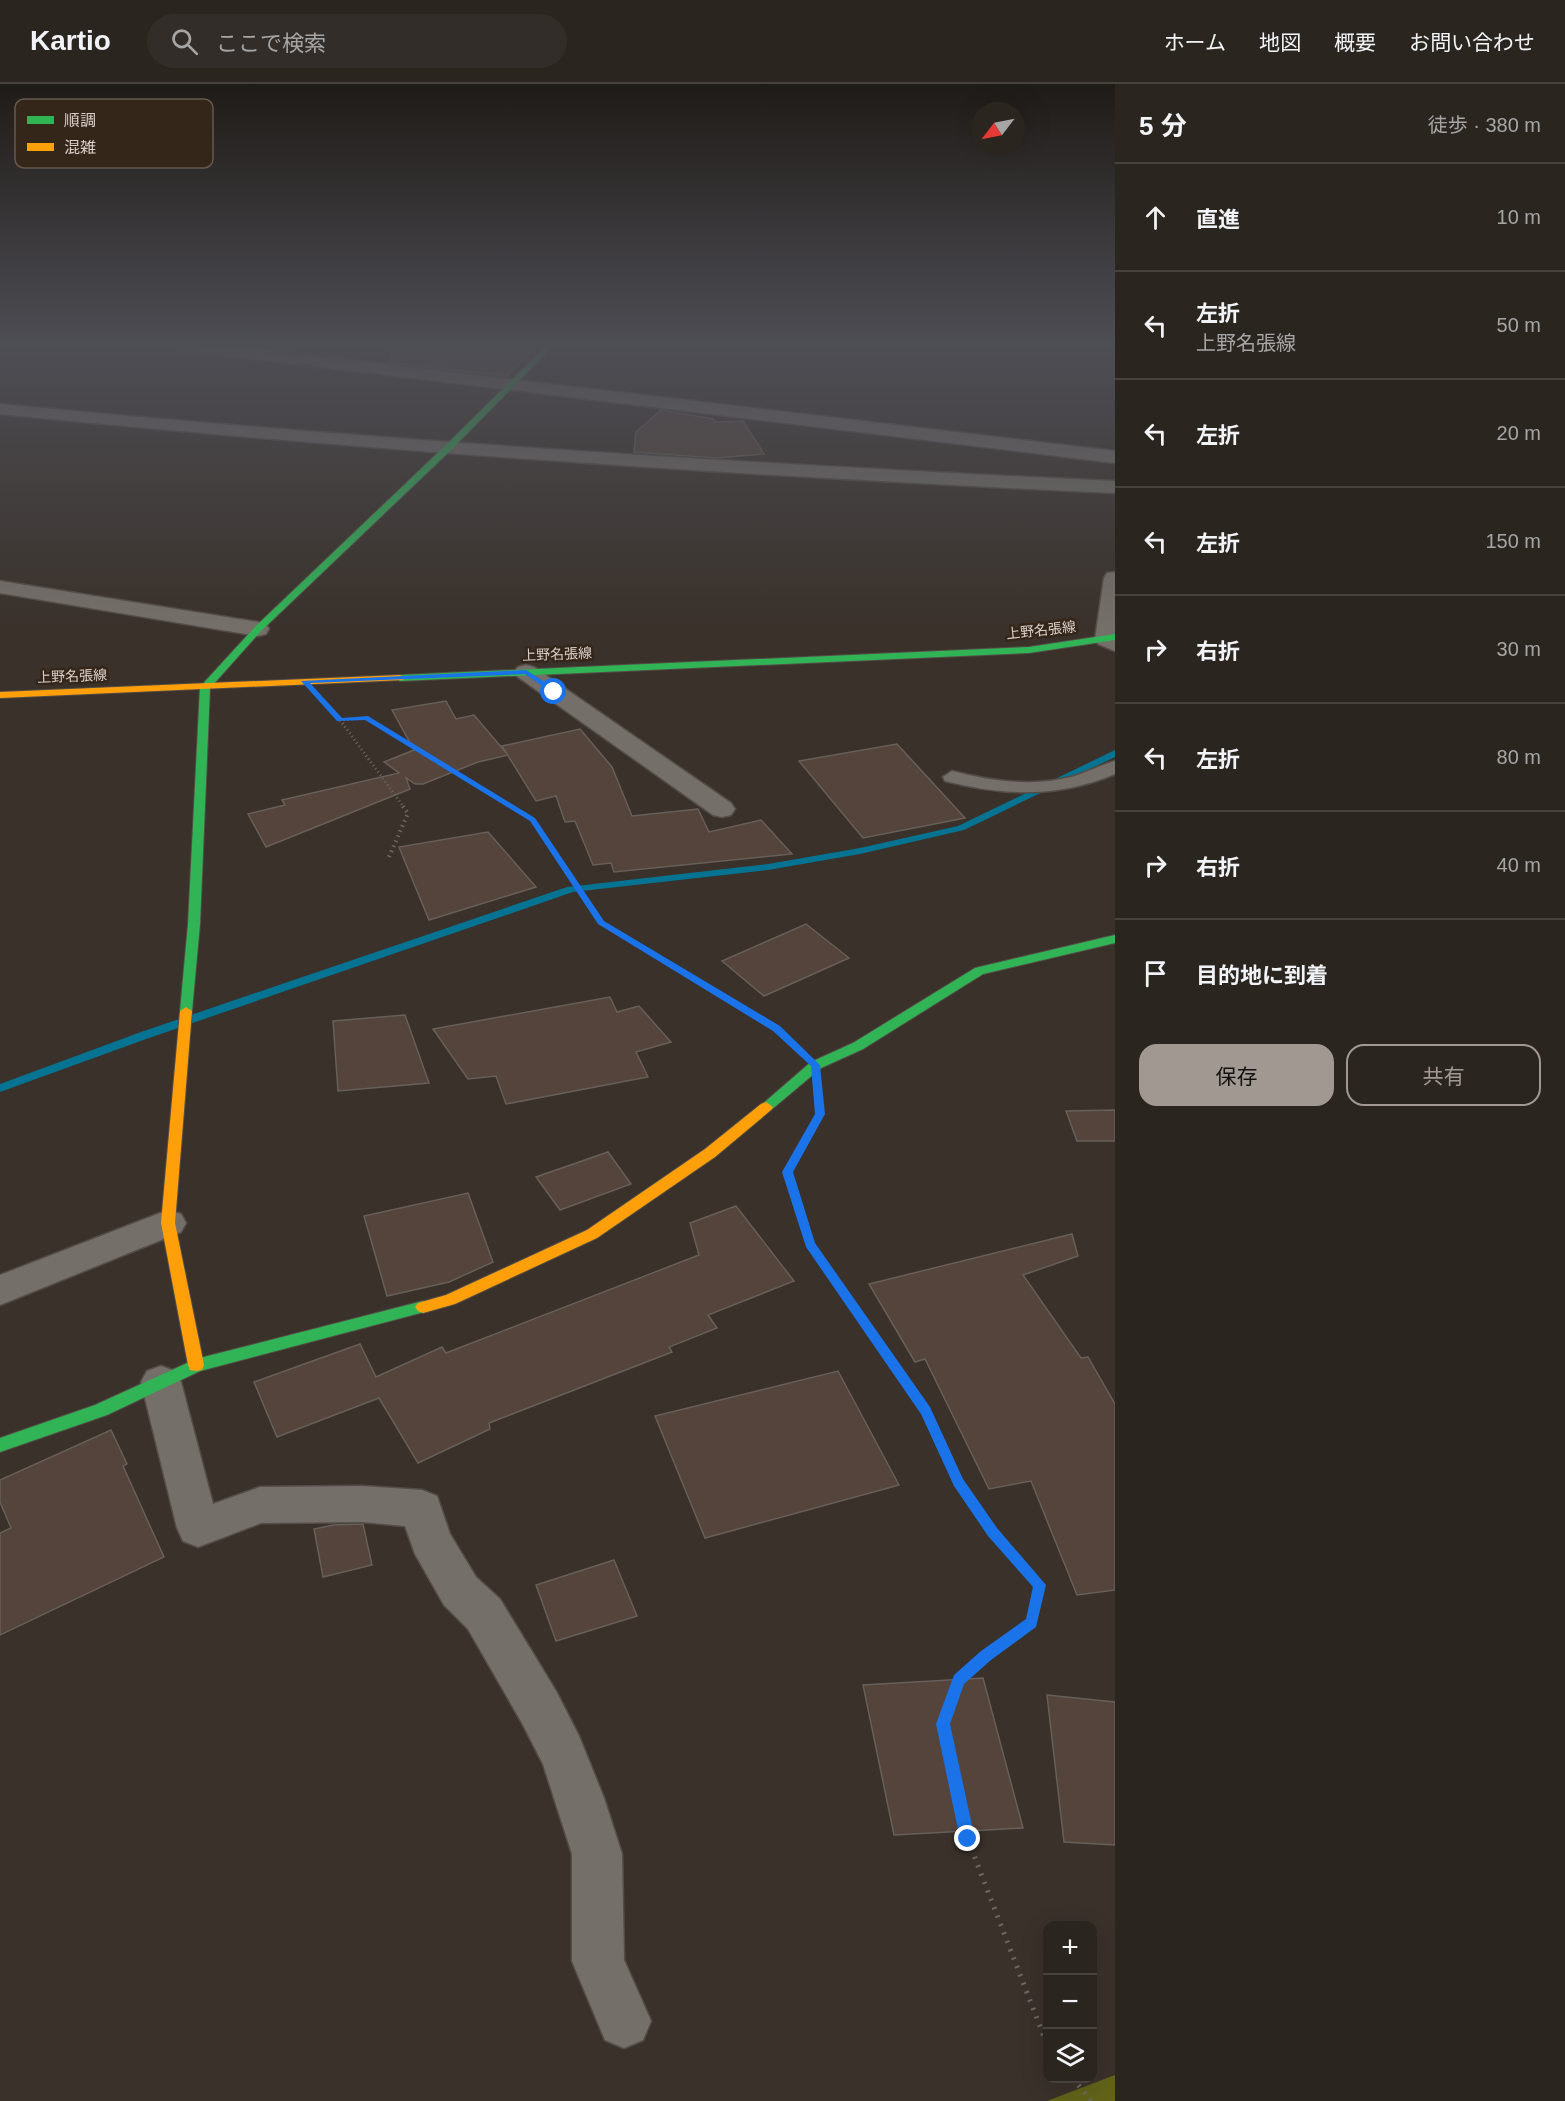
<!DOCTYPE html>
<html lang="ja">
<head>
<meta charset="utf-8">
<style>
	body { margin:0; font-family:Helvetica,"Noto Sans JP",sans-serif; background:#332d29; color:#f1f3f6 }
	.controls { position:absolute; right:18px; bottom:18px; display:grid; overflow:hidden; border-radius:12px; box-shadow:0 6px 24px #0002 }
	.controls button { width:54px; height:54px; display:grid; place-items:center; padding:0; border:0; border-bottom:2px solid #47423e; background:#2b2520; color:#f1f3f6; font:30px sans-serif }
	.compass { position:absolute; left:971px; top:18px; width:54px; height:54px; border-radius:50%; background:#2b2520; box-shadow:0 6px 24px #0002; rotate:238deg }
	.stop { position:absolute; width:18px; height:18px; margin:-14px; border:4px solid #1a73e8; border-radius:50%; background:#fff }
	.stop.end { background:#1a73e8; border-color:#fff; box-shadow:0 2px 6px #0008 }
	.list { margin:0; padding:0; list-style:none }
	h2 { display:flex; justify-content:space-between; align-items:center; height:78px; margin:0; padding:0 24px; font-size:26px }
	h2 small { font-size:20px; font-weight:400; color:#a6a5a5 }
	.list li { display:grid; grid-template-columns:39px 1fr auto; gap:18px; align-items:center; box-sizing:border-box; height:108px; padding:0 24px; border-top:2px solid #47423e }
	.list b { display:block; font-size:22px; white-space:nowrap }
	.list p { margin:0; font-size:20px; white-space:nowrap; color:#a6a5a5 }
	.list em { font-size:20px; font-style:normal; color:#a6a5a5 }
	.actions { display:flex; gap:12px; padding:18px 24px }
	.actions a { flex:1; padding:14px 0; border:2px solid #a19891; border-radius:18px; text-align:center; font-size:21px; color:#a19891 }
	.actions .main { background:#a19891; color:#111 }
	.icon { flex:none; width:33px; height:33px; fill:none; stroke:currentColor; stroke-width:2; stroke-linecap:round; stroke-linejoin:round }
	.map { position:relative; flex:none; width:1115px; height:2017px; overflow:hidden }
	header { display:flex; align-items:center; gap:36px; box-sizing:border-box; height:84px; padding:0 30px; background:#2b2520; border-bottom:2px solid #47423e }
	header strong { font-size:28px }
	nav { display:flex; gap:33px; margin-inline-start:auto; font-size:21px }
	.search { width:420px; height:54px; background:#332d29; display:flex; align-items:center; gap:15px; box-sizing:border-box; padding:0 21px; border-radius:33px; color:#a6a5a5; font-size:22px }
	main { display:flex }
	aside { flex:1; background:#2b2520 }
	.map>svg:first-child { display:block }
	.forest { fill:#626319 }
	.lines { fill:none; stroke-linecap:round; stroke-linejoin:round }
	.stream { fill:#057391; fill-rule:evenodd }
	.building { fill:#54443b; stroke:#675f5a; stroke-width:1.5 }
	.lane-casing { stroke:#544d47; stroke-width:3 }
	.street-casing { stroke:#544d47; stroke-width:3 }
	.fast-casing { stroke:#544d47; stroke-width:2 }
	.slow-casing { stroke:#544d47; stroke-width:2 }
	.path-far3 { stroke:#6d6761; stroke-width:3; stroke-dasharray:1 3; stroke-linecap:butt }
	.path-far2 { stroke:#6d6761; stroke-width:4; stroke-dasharray:1.5 4; stroke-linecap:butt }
	.path-far1 { stroke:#6d6761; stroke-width:4.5; stroke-dasharray:1.5 5; stroke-linecap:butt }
	.path { stroke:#6d6761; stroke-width:5; stroke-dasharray:2 7; stroke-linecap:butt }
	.lane { fill:#756f69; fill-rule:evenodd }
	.street { fill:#756f69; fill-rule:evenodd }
	.fast { fill:#30b455; fill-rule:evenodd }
	.slow { fill:#ff9f0a; fill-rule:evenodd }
	.route { fill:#1a73e8 }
	.labels { text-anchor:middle; stroke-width:5; stroke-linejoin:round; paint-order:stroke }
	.far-street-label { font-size:14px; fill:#d9d0c8; stroke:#35261a }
	.key { fill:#35261a; stroke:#66594e; stroke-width:1.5 }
	.key-label { font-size:16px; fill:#d9d0c8 }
</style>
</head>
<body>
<header>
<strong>Kartio</strong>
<div class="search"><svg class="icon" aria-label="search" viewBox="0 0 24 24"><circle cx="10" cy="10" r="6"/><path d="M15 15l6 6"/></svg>ここで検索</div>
<nav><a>ホーム</a><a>地図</a><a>概要</a><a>お問い合わせ</a></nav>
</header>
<main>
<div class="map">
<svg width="1115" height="2017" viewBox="0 0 1115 2017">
	<rect width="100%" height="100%" fill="#39312a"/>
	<!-- forest -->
	<polygon class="forest" points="1115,1991 1115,2017 1047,2017"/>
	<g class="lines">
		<!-- stream -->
		<polygon class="stream" points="1115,666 1115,673 964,746 860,770 768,786 573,808 149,954 0,1008 0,1000 141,948 567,803 768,780 860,764 958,742"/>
	</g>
	<!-- building -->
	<g class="building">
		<polygon points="391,260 540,260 507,292 390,279"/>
		<polygon points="661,326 713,335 714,338 743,337 764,370 716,374 634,368 636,348"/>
		<polygon points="446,617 456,635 474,631 508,671 478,678 423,700 415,700 406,694 410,705 266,763 248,730 285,721 282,716 399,689 384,678 414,666 392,626"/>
		<polygon points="580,645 612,683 632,732 698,725 709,748 761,736 792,770 614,788 611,779 593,781 575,737 565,738 556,712 536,717 502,662"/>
		<polygon points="897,660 965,734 863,754 799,677"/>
		<polygon points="488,748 536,803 429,836 399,763"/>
		<polygon points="806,840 849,874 764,912 722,877"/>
		<polygon points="610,913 617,928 639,922 671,958 636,968 648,993 506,1020 496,992 468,995 433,945"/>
		<polygon points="405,931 429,999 338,1007 333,937"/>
		<polygon points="1115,1026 1115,1057 1077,1057 1066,1027"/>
		<polygon points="608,1068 631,1100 560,1126 536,1093"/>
		<polygon points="468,1109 493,1178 449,1198 387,1212 364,1132"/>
		<polygon points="736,1122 794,1197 708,1231 717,1244 669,1263 672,1268 489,1339 490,1345 418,1379 379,1314 277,1353 254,1298 360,1260 376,1293 442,1263 446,1269 699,1171 690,1139"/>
		<polygon points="1072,1150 1078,1172 1023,1191 1081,1274 1088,1273 1115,1320 1115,1506 1077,1511 1031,1397 989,1405 925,1275 915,1278 869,1200"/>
		<polygon points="838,1287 899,1401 705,1454 655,1332"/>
		<polygon points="111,1346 127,1380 123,1382 164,1473 0,1551 0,1449 11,1444 0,1418 0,1396"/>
		<polygon points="363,1440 372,1481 323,1493 314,1445 333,1441"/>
		<polygon points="614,1476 637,1532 556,1557 536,1501"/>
		<polygon points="983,1594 1023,1744 894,1751 863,1601"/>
		<polygon points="1047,1611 1115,1618 1115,1761 1064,1758"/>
	</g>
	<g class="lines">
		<defs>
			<path id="lane" d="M1115,677V690C1058,714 1004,712 945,697L943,693L952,687C991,697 1032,703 1071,693C1086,689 1100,681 1115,677Z"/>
			<g id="street">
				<polygon points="164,260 214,260 1115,367 1115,379 172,265"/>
				<path d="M0,320C371,356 743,380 1115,397V409C743,392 371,367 0,330Z"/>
				<polygon points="1115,488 1115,567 1098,560 1095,555 1104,494 1107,489"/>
				<polygon points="0,497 258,538 266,540 269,545 266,550 258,552 0,509"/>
				<polygon points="526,581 534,583 731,719 735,725 731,731 722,733 713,731 518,593 514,588 518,583"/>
				<polygon points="168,1126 181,1130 186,1139 181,1148 0,1221 0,1191"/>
				<polygon points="161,1282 175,1287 181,1298 213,1420 260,1403 362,1402 422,1406 437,1412 450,1450 476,1493 500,1515 556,1607 579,1652 604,1714 622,1770 624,1876 651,1937 643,1956 624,1964 605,1956 572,1877 572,1770 543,1680 522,1639 468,1545 444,1521 415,1470 405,1442 362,1438 261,1439 198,1463 183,1457 177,1444 141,1298 147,1287"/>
			</g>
			<g id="fast">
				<polygon points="548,260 555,260 451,366 261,547 210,604 200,840 192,927 186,931 181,930 180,927 188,840 200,603 255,543 445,362"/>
				<polygon points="1115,550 1115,556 1029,569 400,597 395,594 400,591 1029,563"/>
				<polygon points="1115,851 1115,859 983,890 863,965 821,984 771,1026 761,1026 759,1023 811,978 853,959 975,884"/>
				<polygon points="423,1217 428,1219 431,1223 428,1227 200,1287 107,1331 0,1368 0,1354 95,1321 196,1275"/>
			</g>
			<g id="slow">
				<polygon points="400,591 405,594 403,596 0,614 0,608"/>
				<polygon points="186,923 192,927 175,1139 204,1281 202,1286 196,1287 190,1286 188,1281 161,1139 180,927"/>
				<polygon points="766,1018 773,1023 771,1026 715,1073 597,1154 455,1220 423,1229 418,1227 415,1223 418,1219 446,1211 587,1146 705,1065 761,1020"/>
			</g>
		</defs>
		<!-- lane casing -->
		<use href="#lane" class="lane-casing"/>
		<!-- street casing -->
		<use href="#street" class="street-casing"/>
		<!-- fast casing -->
		<use href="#fast" class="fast-casing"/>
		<!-- slow casing -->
		<use href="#slow" class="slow-casing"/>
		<!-- path-far3 -->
		<g class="path-far3">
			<polyline points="329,624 340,636 366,634 509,722"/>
			<polyline points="340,636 403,722"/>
		</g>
		<!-- path-far2 -->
		<g class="path-far2">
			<polyline points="507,720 533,736 601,839 776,945 792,959"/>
			<polyline points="389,773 408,729 401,720"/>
			<polyline points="808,1052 820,1030 819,1024"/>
		</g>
		<!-- path-far1 -->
		<polyline class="path-far1" points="808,1051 788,1088 810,1160 926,1327 959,1398 993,1448 1018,1476"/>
		<!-- path -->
		<g class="path">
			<polyline points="1016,1474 1040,1501 1031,1539 986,1571 959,1595 943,1640 968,1756 1048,1963"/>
			<polyline points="1073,1994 1091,2017"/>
		</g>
		<!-- lane -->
		<use href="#lane" class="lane"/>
		<!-- street -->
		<use href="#street" class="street"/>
		<!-- fast -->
		<use href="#fast" class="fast"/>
		<!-- slow -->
		<use href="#slow" class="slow"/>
	</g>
	<!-- sky -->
	<linearGradient id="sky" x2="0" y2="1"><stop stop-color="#1f1b17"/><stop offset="0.48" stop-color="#4e4e55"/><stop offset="1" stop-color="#4e4e55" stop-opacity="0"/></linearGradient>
	<rect width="1115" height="543" fill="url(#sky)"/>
	<!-- route -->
	<polygon class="route" points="526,586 557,606 557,609 552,609 525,590 310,599 342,634 368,632 535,734 604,837 780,942 820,981 825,1030 793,1088 815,1159 930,1323 963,1395 997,1444 1046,1501 1036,1543 991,1576 964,1600 950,1640 975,1755 973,1761 968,1763 962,1761 960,1755 936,1640 954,1591 981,1567 1026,1535 1033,1503 988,1452 954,1402 921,1330 806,1163 782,1088 815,1030 811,982 773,947 598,840 530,737 365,636 337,637 301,597"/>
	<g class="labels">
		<!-- far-street labels -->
		<g class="far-street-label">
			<text transform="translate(1041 546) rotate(-6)" y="5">上野名張線</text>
			<text transform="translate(557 570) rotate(-2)" y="5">上野名張線</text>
			<text transform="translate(72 592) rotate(-2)" y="5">上野名張線</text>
		</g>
	</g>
	<!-- legend -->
	<rect x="15" y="15" width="198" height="69" rx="9" class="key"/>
	<rect x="27" y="32" width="27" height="8" fill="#30b455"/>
	<rect x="27" y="59" width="27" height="8" fill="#ff9f0a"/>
	<g class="key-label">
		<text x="64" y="42">順調</text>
		<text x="64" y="69">混雑</text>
	</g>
</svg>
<div class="controls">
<button>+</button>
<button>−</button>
<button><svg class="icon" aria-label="layers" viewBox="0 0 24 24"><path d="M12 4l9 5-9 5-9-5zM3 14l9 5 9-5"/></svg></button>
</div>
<svg class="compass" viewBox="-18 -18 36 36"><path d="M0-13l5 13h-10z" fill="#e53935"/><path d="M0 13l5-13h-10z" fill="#a6a5a5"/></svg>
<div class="stop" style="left:554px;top:608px"></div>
<div class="stop end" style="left:968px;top:1755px"></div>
</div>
<aside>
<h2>5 分<small>徒歩 · 380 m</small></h2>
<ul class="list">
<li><svg class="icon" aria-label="ahead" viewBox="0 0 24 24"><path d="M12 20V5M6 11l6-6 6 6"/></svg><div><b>直進</b></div><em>10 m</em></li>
<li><svg class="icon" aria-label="left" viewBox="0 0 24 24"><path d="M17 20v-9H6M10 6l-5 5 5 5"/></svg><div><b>左折</b><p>上野名張線</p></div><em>50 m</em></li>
<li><svg class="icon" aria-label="left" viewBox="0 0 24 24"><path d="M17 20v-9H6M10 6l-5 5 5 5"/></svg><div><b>左折</b></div><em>20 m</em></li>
<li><svg class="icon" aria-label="left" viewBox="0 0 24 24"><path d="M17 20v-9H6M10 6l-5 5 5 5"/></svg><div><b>左折</b></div><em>150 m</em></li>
<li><svg class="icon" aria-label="right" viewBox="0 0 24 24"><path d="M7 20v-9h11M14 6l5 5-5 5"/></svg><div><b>右折</b></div><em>30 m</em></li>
<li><svg class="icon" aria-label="left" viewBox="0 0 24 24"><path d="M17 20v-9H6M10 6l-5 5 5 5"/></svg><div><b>左折</b></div><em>80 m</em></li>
<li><svg class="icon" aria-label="right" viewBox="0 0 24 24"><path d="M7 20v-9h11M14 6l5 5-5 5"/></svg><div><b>右折</b></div><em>40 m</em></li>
<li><svg class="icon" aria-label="arrive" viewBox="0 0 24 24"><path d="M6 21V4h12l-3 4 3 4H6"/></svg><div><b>目的地に到着</b></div></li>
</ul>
<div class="actions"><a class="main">保存</a><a>共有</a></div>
</aside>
</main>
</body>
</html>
